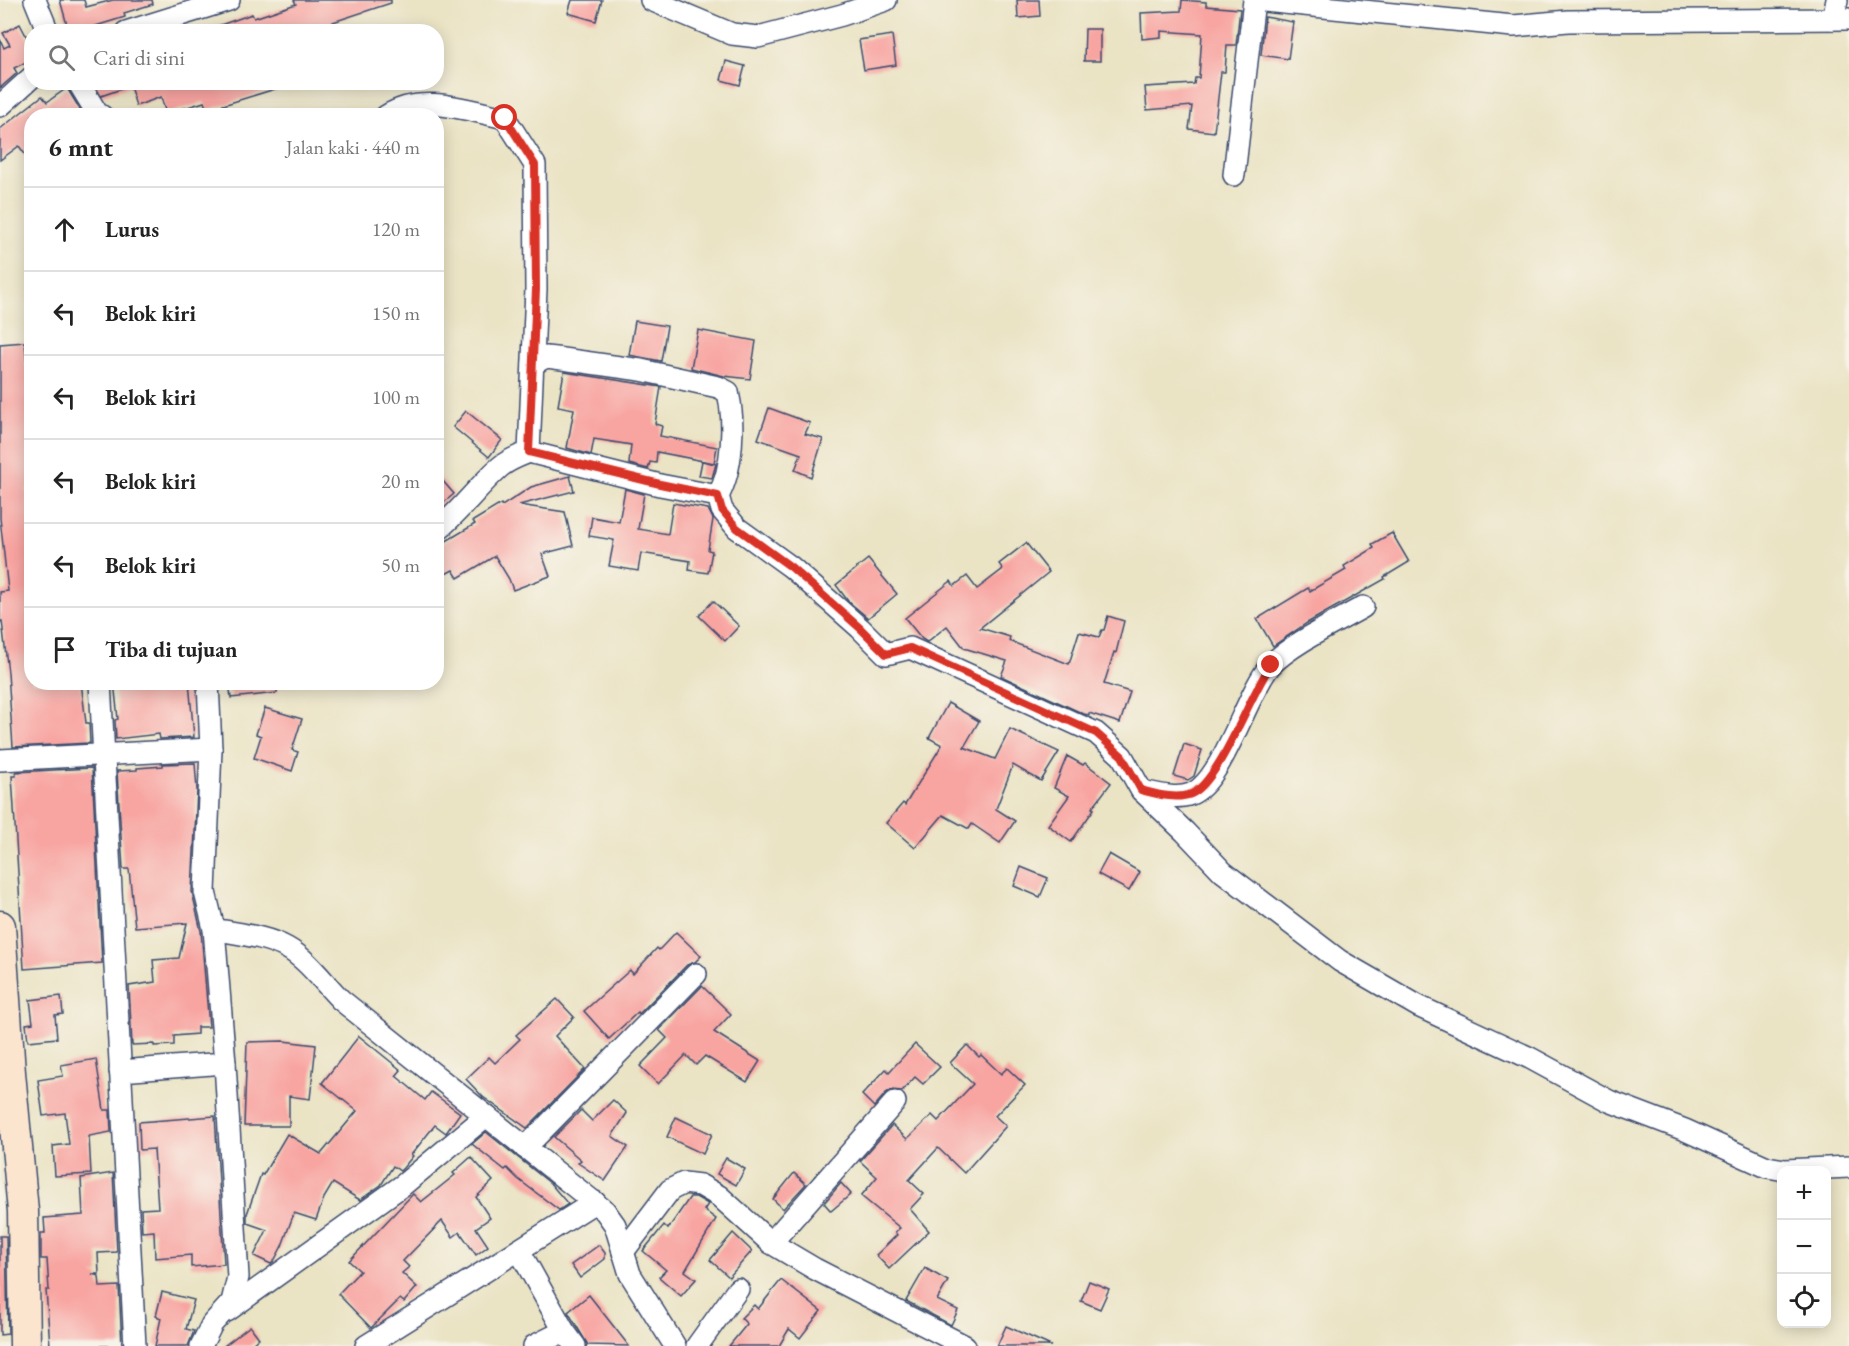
<!DOCTYPE html>
<html lang="id">
<head>
<meta charset="utf-8">
<style>
	body { margin:0; font-family:"EB Garamond",serif; background:#f6f6f6; color:#222 }
	.controls { position:absolute; right:18px; bottom:18px; display:grid; overflow:hidden; border-radius:12px; box-shadow:0 3px 15px #0003 }
	.controls button { width:54px; height:54px; display:grid; place-items:center; padding:0; border:0; border-bottom:2px solid #e0e0e0; background:#fff; color:#222; font:30px sans-serif }
	.stop { position:absolute; width:18px; height:18px; margin:-14px; border:4px solid #d93025; border-radius:50%; background:#fff }
	.stop.end { background:#d93025; border-color:#fff; box-shadow:0 2px 6px #0008 }
	.list { margin:0; padding:0; list-style:none }
	h2 { display:flex; justify-content:space-between; align-items:center; height:78px; margin:0; padding:0 24px; font-size:26px }
	h2 small { font-size:20px; font-weight:400; color:#767676 }
	.list li { display:grid; grid-template-columns:39px 1fr auto; gap:18px; align-items:center; box-sizing:border-box; height:84px; padding:0 24px; border-top:2px solid #e0e0e0 }
	.list b { display:block; font-size:22px; white-space:nowrap }
	.list em { font-size:20px; font-style:normal; color:#767676 }
	.icon { flex:none; width:33px; height:33px; fill:none; stroke:currentColor; stroke-width:2; stroke-linecap:round; stroke-linejoin:round }
	.map { position:relative; flex:none; width:1849px; height:1346px; overflow:hidden }
	.search { position:absolute; background:#fff; box-shadow:0 3px 15px #0003; left:24px; top:24px; width:420px; height:66px; display:flex; align-items:center; gap:15px; box-sizing:border-box; padding:0 21px; border-radius:24px; color:#767676; font-size:22px }
	.panel { position:absolute; background:#fff; box-shadow:0 3px 15px #0003; left:24px; top:108px; width:420px; height:582px; border-radius:24px }
	.map>svg:first-child { display:block }
	.building { fill:#f8a4a1 }
	.lines { fill:none; stroke-linecap:round; stroke-linejoin:round }
	.street-casing { stroke:#3a4a6d; stroke-width:24 }
	.secondary-casing { stroke:#3a4a6d; stroke-width:33 }
	.street { stroke:#fff; stroke-width:21 }
	.secondary { stroke:#fbe5cf; stroke-width:30 }
	.route { stroke:#d93025; stroke-width:8 }
</style>
</head>
<body>
<div class="map">
<svg width="1849" height="1346" viewBox="0 0 1849 1346">
	<rect width="100%" height="100%" fill="#f7f3e8"/>
	<filter id="ink" filterUnits="userSpaceOnUse"><feTurbulence type="fractalNoise" baseFrequency=".0167" numOctaves="2"/><feDisplacementMap in="SourceGraphic" scale="12" xChannelSelector="R" yChannelSelector="G"/><feConvolveMatrix kernelMatrix="1 2 1 2 8 2 1 2 1" color-interpolation-filters="sRGB"/></filter>
	<filter id="wash" filterUnits="userSpaceOnUse"><feTurbulence type="fractalNoise" baseFrequency=".008" numOctaves="4" result="noise"/><feDisplacementMap in="SourceGraphic" scale="24" xChannelSelector="R" yChannelSelector="G"/><feGaussianBlur stdDeviation="1.35" result="paint"/><feColorMatrix in="noise" values="0 0 0 0 0 0 0 0 0 0 0 0 0 0 0 0 0 1.4 0 .05"/><feComposite in="paint" operator="in"/></filter>
	<g filter="url(#wash)">
		<rect width="100%" height="100%" fill="#eae3c4"/>
		<g id="blocks">
			<!-- building -->
			<g class="building">
				<polygon points="60,0 84,0 86,7 113,0 152,0 153,4 124,13 125,17 89,28 90,32 69,32"/>
				<polygon points="294,0 391,0 391,3 333,22 334,25 314,32 209,32 209,29 252,14 254,18 296,4"/>
				<polygon points="572,0 602,0 596,21 568,13"/>
				<polygon points="1017,0 1039,0 1040,16 1018,18"/>
				<polygon points="1182,0 1206,2 1206,6 1240,9 1236,45 1227,45 1225,72 1221,72 1214,132 1189,129 1192,106 1147,110 1145,87 1194,84 1195,78 1199,78 1202,34 1161,31 1161,37 1142,39 1141,13 1181,11"/>
				<polygon points="1265,17 1293,22 1288,59 1261,55"/>
				<polygon points="20,24 32,47 32,59 14,68 17,73 0,88 0,39 4,48 10,45 3,33"/>
				<polygon points="1085,29 1100,29 1100,61 1084,61"/>
				<polygon points="892,35 896,65 864,70 859,40"/>
				<polygon points="726,61 745,66 740,85 721,80"/>
				<polygon points="93,82 287,82 288,85 207,110 204,102 166,114 161,97 136,106 130,86 101,96"/>
				<polygon points="67,88 84,116 32,116 32,164 19,146 0,160 0,129 42,96 47,102"/>
				<polygon points="635,321 667,326 661,361 629,355"/>
				<polygon points="698,330 756,341 750,379 724,376 691,368"/>
				<polygon points="25,342 29,388 32,388 32,488 27,489 32,528 32,682 81,682 86,723 89,723 90,743 13,747 8,673 2,621 0,622 0,592 8,591 0,518 0,344"/>
				<polygon points="564,372 661,387 655,424 662,426 660,436 717,447 714,463 657,452 656,463 650,462 648,469 629,464 631,445 594,439 591,455 567,448 574,409 558,406"/>
				<polygon points="769,408 810,423 805,434 823,439 811,477 795,470 801,454 758,439"/>
				<polygon points="466,411 502,440 489,457 453,427"/>
				<polygon points="702,461 716,464 712,478 699,476"/>
				<polygon points="436,473 454,494 436,509"/>
				<polygon points="570,476 574,491 519,505 565,512 573,546 542,554 550,576 513,590 509,579 495,556 458,578 453,570 436,579 436,547 475,524 473,521 501,504 502,506 531,487"/>
				<polygon points="625,489 644,494 638,529 668,534 673,503 708,509 713,519 708,550 712,551 708,573 689,570 690,561 641,553 638,571 609,566 614,540 589,536 592,517 619,522"/>
				<polygon points="1392,533 1409,562 1384,577 1385,579 1307,623 1273,646 1257,619 1308,588 1310,591 1346,570 1344,566 1374,548 1372,544"/>
				<polygon points="1026,543 1049,572 980,628 1010,637 1009,641 1069,664 1079,632 1099,637 1102,630 1104,630 1108,616 1124,621 1116,653 1114,652 1104,684 1130,692 1120,723 1089,713 1089,715 1084,714 1001,676 1007,661 964,648 947,626 927,642 922,639 905,618 951,581 954,586 967,576 977,589 1003,569 999,564"/>
				<polygon points="868,559 897,594 868,618 848,601 836,585"/>
				<polygon points="713,601 739,626 725,641 699,616"/>
				<polygon points="114,682 189,682 194,737 160,739 159,734 116,739 115,720 118,719"/>
				<polygon points="229,682 277,682 277,693 231,698"/>
				<polygon points="948,703 979,721 964,747 995,759 1010,729 1059,752 1041,781 1013,765 996,809 1015,821 1000,843 972,824 969,829 943,815 915,848 886,823 903,803 905,805 942,745 929,738"/>
				<polygon points="265,708 302,719 292,750 298,752 292,771 254,758 261,736 256,734"/>
				<polygon points="1184,744 1202,750 1194,776 1188,780 1174,776"/>
				<polygon points="1067,756 1083,765 1085,763 1111,783 1092,808 1094,809 1071,842 1048,825 1069,796 1054,788"/>
				<polygon points="195,763 197,790 192,892 201,931 209,1027 197,1027 197,1034 174,1036 174,1045 154,1046 154,1044 132,1045 129,986 155,982 153,960 179,958 187,923 135,927 129,869 123,869 117,771 137,770 137,768 163,766 163,764"/>
				<polygon points="92,768 102,963 24,969 12,776 16,776 16,772"/>
				<polygon points="1109,854 1140,872 1129,891 1098,874"/>
				<polygon points="1021,867 1048,878 1040,897 1014,886"/>
				<polygon points="676,932 701,956 695,962 687,965 639,1014 638,1012 609,1039 584,1011 630,970 633,974 657,948 659,950"/>
				<polygon points="702,986 731,1014 714,1032 760,1061 747,1082 705,1056 696,1065 686,1055 658,1084 640,1066 667,1038 659,1030"/>
				<polygon points="61,996 63,1014 55,1015 57,1038 28,1041 26,1024 33,1023 30,1000"/>
				<polygon points="557,999 574,1017 555,1036 585,1069 527,1128 483,1097 466,1079 489,1057 495,1063 520,1039 516,1035"/>
				<polygon points="359,1036 401,1070 396,1076 425,1100 431,1092 460,1113 446,1133 435,1125 411,1155 413,1156 403,1168 400,1171 393,1166 381,1185 360,1200 333,1183 324,1198 316,1220 294,1213 282,1246 274,1261 271,1264 254,1256 267,1230 247,1223 247,1214 261,1174 263,1175 287,1134 321,1154 357,1111 322,1083"/>
				<polygon points="283,1041 316,1045 310,1099 289,1096 289,1126 244,1126 247,1042"/>
				<polygon points="915,1044 940,1067 923,1084 915,1077 902,1091 891,1090 886,1093 874,1107 862,1095 886,1069 889,1072"/>
				<polygon points="967,1045 979,1057 981,1055 1001,1074 1007,1068 1025,1085 995,1116 1006,1126 964,1173 938,1148 909,1180 924,1194 910,1209 929,1231 889,1269 876,1255 897,1235 895,1232 900,1228 861,1196 877,1177 860,1161 892,1125 907,1139 932,1115 938,1121 973,1084 950,1063"/>
				<polygon points="96,1059 104,1110 110,1110 111,1132 89,1136 91,1174 55,1176 53,1146 69,1144 65,1113 43,1116 38,1080 63,1076 61,1065"/>
				<polygon points="613,1100 627,1113 612,1136 628,1147 605,1181 578,1163 581,1160 554,1137 581,1110 592,1121"/>
				<polygon points="215,1116 224,1264 191,1267 191,1255 155,1258 154,1231 142,1232 141,1209 158,1208 154,1149 140,1150 139,1122"/>
				<polygon points="676,1117 712,1134 703,1154 667,1137"/>
				<polygon points="486,1132 550,1183 568,1204 559,1210 518,1179 507,1168 505,1170 472,1144"/>
				<polygon points="471,1157 493,1181 476,1197 490,1218 476,1228 488,1246 476,1255 460,1232 453,1237 442,1221 403,1261 409,1267 402,1273 417,1287 404,1302 400,1299 371,1328 338,1294 360,1271 349,1261 413,1194 421,1202 455,1175 453,1173"/>
				<polygon points="726,1158 745,1169 736,1185 717,1174"/>
				<polygon points="113,1173 117,1252 98,1253 99,1274 92,1274 99,1276 100,1287 119,1286 122,1346 50,1346 46,1290 49,1290 47,1259 41,1259 41,1233 45,1233 44,1218 83,1215 81,1178"/>
				<polygon points="794,1173 806,1184 783,1209 773,1199"/>
				<polygon points="841,1183 851,1194 831,1211 824,1203"/>
				<polygon points="690,1197 696,1197 708,1204 704,1210 716,1219 685,1271 696,1279 681,1296 659,1277 666,1270 643,1251 664,1225 668,1229"/>
				<polygon points="733,1233 752,1251 729,1277 710,1260"/>
				<polygon points="0,1236 6,1236 8,1334 0,1335"/>
				<polygon points="599,1245 605,1253 605,1259 580,1278 571,1265"/>
				<polygon points="925,1268 948,1281 937,1300 958,1310 951,1325 906,1301"/>
				<polygon points="781,1280 821,1311 800,1338 789,1329 779,1346 729,1346 747,1324 741,1318 754,1305 758,1309"/>
				<polygon points="1089,1281 1109,1289 1100,1309 1081,1301"/>
				<polygon points="162,1292 194,1300 186,1329 194,1331 188,1346 155,1346 161,1318 156,1316"/>
				<polygon points="589,1295 629,1346 588,1345 568,1312"/>
				<polygon points="250,1326 259,1338 250,1346 224,1346"/>
				<polygon points="1006,1326 1051,1346 997,1346"/>
			</g>
		</g>
	</g>
	<g filter="url(#ink)">
		<use href="#blocks" fill-opacity="0" stroke="#3a4a6d" stroke-width="1.5"/>
		<g class="lines">
			<defs>
				<g id="street">
					<polyline points="35,0 48,32"/>
					<polyline points="651,0 732,34 758,37 842,15 886,0"/>
					<polyline points="1833,19 1837,0"/>
					<polyline points="126,32 229,0"/>
					<polyline points="78,82 97,113 102,116"/>
					<polyline points="0,106 32,77"/>
					<path d="M386,116C422,93 466,110 505,118L535,165L536,289L529,452L660,485L718,496L722,510L737,528L791,567L860,628L886,654L910,648L1096,733L1122,756L1141,790L1185,832L1223,872L1340,961L1418,1006L1530,1058L1609,1101L1685,1130L1767,1167L1785,1170L1849,1167"/>
					<polyline points="1234,175 1254,0 1513,26 1568,21 1849,19"/>
					<path d="M533,364L546,357L555,358L641,370L718,387L728,392C735,422 733,469 718,496"/>
					<path d="M436,531C460,512 477,487 500,467C508,460 519,456 529,452"/>
					<polyline points="100,682 135,1346"/>
					<polyline points="0,760 211,749"/>
					<path d="M1142,791C1157,794 1176,800 1191,794C1223,781 1246,694 1270,666C1289,645 1337,622 1363,607"/>
					<path d="M214,929C238,934 265,936 287,948C307,959 324,983 341,1000L605,1211L615,1225L630,1274L675,1346"/>
					<polyline points="120,1071 225,1063"/>
					<polyline points="525,1148 696,974"/>
					<polyline points="771,1243 895,1102"/>
					<polyline points="519,1250 564,1331 575,1346"/>
					<polyline points="623,1252 670,1190 684,1183 700,1185 719,1196 771,1243 815,1269 965,1346"/>
					<polyline points="227,1311 403,1185 486,1116"/>
					<polyline points="201,1346 212,1324 232,1302 238,1277 225,1063 214,929 205,892 211,749 208,682"/>
					<polyline points="366,1346 595,1202"/>
					<polyline points="534,1346 564,1331"/>
					<polyline points="697,1346 738,1289"/>
				</g>
				<polyline id="secondary" points="0,926 10,1073 23,1211 25,1346"/>
			</defs>
			<!-- street casing -->
			<use href="#street" class="street-casing"/>
			<!-- secondary casing -->
			<use href="#secondary" class="secondary-casing"/>
			<!-- street -->
			<use href="#street" class="street"/>
			<!-- secondary -->
			<use href="#secondary" class="secondary"/>
		</g>
	</g>
	<g class="lines" filter="url(#ink)">
		<!-- route -->
		<path class="route" d="M505,118L535,165L536,289L529,452L660,484L718,496L722,510L737,528L791,567L860,628L886,654L910,648L1096,733L1122,756L1141,790C1157,794 1176,800 1191,794C1219,783 1251,692 1271,665"/>
	</g>
</svg>
<div class="controls">
<button>+</button>
<button>−</button>
<button><svg class="icon" aria-label="locate" viewBox="0 0 24 24"><circle cx="12" cy="12" r="6"/><path d="M12 2v4M12 18v4M2 12h4M18 12h4"/></svg></button>
</div>
<div class="stop" style="left:505px;top:118px"></div>
<div class="stop end" style="left:1271px;top:665px"></div>
<div class="search"><svg class="icon" aria-label="search" viewBox="0 0 24 24"><circle cx="10" cy="10" r="6"/><path d="M15 15l6 6"/></svg>Cari di sini</div>
<section class="panel">
<h2>6 mnt<small>Jalan kaki · 440 m</small></h2>
<ul class="list">
<li><svg class="icon" aria-label="ahead" viewBox="0 0 24 24"><path d="M12 20V5M6 11l6-6 6 6"/></svg><div><b>Lurus</b></div><em>120 m</em></li>
<li><svg class="icon" aria-label="left" viewBox="0 0 24 24"><path d="M17 20v-9H6M10 6l-5 5 5 5"/></svg><div><b>Belok kiri</b></div><em>150 m</em></li>
<li><svg class="icon" aria-label="left" viewBox="0 0 24 24"><path d="M17 20v-9H6M10 6l-5 5 5 5"/></svg><div><b>Belok kiri</b></div><em>100 m</em></li>
<li><svg class="icon" aria-label="left" viewBox="0 0 24 24"><path d="M17 20v-9H6M10 6l-5 5 5 5"/></svg><div><b>Belok kiri</b></div><em>20 m</em></li>
<li><svg class="icon" aria-label="left" viewBox="0 0 24 24"><path d="M17 20v-9H6M10 6l-5 5 5 5"/></svg><div><b>Belok kiri</b></div><em>50 m</em></li>
<li><svg class="icon" aria-label="arrive" viewBox="0 0 24 24"><path d="M6 21V4h12l-3 4 3 4H6"/></svg><div><b>Tiba di tujuan</b></div></li>
</ul>
</section>
</div>
</body>
</html>
